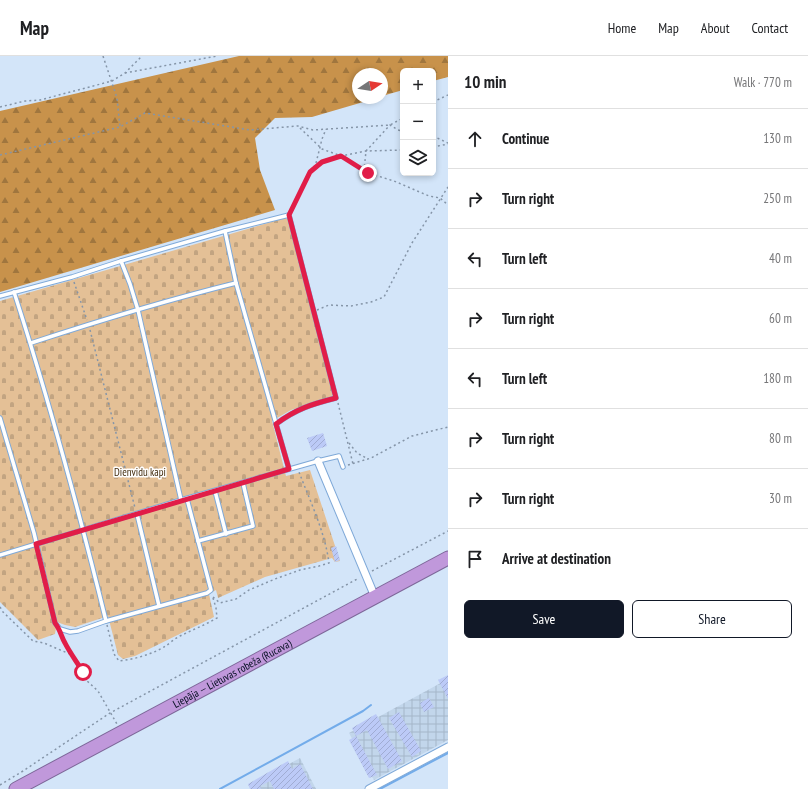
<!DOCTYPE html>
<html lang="en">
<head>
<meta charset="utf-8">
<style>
	body { margin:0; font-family:"PT Sans Narrow",sans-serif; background:#f6f6f6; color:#202124 }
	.controls { position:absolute; right:12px; top:12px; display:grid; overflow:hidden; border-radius:6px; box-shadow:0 2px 6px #0003 }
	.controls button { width:36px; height:36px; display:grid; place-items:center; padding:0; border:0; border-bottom:1px solid #e0e0e0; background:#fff; color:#202124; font:20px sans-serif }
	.compass { position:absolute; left:352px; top:12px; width:36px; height:36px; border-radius:50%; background:#fff; box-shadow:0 2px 6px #0003; rotate:78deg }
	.stop { position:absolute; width:12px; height:12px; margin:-9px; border:3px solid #e11d48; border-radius:50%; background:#fff }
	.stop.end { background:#e11d48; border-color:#fff; box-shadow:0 1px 4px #0008 }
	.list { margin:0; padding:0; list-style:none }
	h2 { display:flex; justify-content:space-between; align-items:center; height:52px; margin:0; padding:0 16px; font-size:17px }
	h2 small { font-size:13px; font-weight:400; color:#757577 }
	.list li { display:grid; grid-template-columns:26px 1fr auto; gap:12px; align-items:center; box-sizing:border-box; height:60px; padding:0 16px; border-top:1px solid #e0e0e0 }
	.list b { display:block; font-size:15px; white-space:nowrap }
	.list em { font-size:13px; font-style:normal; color:#757577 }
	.actions { display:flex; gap:8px; padding:12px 16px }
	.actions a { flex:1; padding:9px 0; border:1px solid #111827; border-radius:6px; text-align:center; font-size:14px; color:#111827 }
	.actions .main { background:#111827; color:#fff }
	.icon { flex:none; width:22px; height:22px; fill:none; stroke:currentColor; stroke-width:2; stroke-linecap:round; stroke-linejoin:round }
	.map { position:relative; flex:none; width:448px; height:733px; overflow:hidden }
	header { display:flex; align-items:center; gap:24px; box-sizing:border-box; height:56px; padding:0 20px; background:#fff; border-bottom:1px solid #e0e0e0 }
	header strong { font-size:19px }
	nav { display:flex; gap:22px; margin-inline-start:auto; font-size:14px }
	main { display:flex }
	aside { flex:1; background:#fff }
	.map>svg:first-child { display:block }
	.industrial { fill:url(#industrial-grid) }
	.forest { fill:url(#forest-firs) }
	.cemetery { fill:url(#cemetery-stones) }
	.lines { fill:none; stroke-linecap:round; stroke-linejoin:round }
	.stream { stroke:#73acea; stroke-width:2 }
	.building { fill:url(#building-hatch) }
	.lane-casing { stroke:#7fa9d8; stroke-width:5.5 }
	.street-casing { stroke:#7fa9d8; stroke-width:9 }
	.highway-casing { stroke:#7d6799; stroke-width:15 }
	.path { stroke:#8595a8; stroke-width:1.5; stroke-dasharray:2 3; stroke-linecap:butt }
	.lane { stroke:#fff; stroke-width:3.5 }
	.street { stroke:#fff; stroke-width:7 }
	.highway { stroke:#c098db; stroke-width:13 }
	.route { stroke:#e11d48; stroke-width:5 }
	.labels { text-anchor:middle; stroke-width:3; stroke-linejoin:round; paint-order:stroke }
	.park-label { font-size:11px; fill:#422b0c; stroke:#fff }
	.street-label { font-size:11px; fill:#010d1e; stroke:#fff }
</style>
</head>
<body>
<header>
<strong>Map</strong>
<nav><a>Home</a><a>Map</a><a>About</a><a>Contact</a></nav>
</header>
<main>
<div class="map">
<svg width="448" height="733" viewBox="0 0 448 733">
	<defs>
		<pattern id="industrial-grid" width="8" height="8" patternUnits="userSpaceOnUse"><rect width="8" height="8" fill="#c2d6eb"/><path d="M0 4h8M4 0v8" fill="none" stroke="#a5b6c9"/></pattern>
		<pattern id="forest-firs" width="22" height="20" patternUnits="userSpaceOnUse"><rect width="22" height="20" fill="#c8924b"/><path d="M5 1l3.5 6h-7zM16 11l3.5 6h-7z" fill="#a0763e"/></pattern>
		<pattern id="cemetery-stones" width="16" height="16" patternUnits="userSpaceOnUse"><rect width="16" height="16" fill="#e4c096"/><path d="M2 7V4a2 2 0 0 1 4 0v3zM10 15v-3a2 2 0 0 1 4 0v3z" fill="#c2a481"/></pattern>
		<pattern id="building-hatch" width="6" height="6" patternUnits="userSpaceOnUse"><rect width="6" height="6" fill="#bccaf7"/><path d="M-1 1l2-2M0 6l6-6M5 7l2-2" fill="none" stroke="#a0acd3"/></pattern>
	</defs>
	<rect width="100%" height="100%" fill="#d3e5f9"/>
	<!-- industrial -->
	<g class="industrial">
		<polygon points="448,623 448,684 374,724 349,677"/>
		<polygon points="300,702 316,733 253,733 251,729"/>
	</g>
	<!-- forest -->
	<polygon class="forest" points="239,0 448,0 448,21 433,25 433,15 403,15 403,34 382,40 382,18 358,18 358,42 377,42 312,61 275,62 255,82 260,114 275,154 0,236 0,55"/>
	<!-- cemetery -->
	<polygon class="cemetery" points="285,162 288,163 333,339 327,343 291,354 272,365 286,420 310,414 340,505 335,506 332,502 265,521 218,542 216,534 209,538 214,561 135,600 123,603 118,599 108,560 75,571 65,569 57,566 55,578 38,584 0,546 0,245"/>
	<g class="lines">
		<!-- stream -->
		<g class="stream">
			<polyline points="220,733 363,655 371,649"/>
			<polyline points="380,733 448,697"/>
		</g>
	</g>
	<!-- building -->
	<g class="building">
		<polygon points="323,377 327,390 312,395 307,382"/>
		<polygon points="336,490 340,504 335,506 331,492"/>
		<polygon points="448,619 448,643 438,624"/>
		<polygon points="429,642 434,651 424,656 420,647"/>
		<polygon points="399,656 421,695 412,701 389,662"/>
		<polygon points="376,658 402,705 388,713 367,674 356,680 352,672"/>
		<polygon points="356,680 377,719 369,722 349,684"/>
		<polygon points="288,705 292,713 300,708 313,733 274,733 270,725 260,730 261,733 250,733 248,728"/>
	</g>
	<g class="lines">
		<defs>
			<g id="lane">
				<polyline points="225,175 236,227 289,413"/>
				<polyline points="121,205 130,228 138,254 181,444"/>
				<path d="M14,236C49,344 79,455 106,565"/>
				<path d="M0,240L72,221L121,205L225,175L289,159L336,342C312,348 296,353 276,368"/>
				<path d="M31,287C98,265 167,244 236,227"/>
				<polyline points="0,362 34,477 55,567 60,573 70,576 78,575 106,565 207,537 211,534 187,443"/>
				<polyline points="215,435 226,478"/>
				<polyline points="137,458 159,550"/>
				<polyline points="198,485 253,470 243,427"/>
				<polyline points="0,499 181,444 318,405 339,400 343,411"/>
			</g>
			<g id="street">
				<polyline points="318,405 375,541"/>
				<polyline points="369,733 448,691"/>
			</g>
			<g id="highway">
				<path id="s1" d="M16,733L448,502"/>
			</g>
		</defs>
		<!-- lane casing -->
		<use href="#lane" class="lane-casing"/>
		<!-- street casing -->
		<use href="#street" class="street-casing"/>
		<!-- highway casing -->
		<use href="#highway" class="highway-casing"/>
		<!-- path -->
		<g class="path">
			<polyline points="103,0 117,42 120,71"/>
			<polyline points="125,17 217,0"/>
			<polyline points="433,46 448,39"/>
			<polyline points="0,51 25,45 40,44 112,25 125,17 142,0"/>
			<polyline points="300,72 322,93 341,100 368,117 394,125 429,140 440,142 448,149"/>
			<polyline points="433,80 448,87"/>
			<polyline points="433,91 448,88"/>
			<polyline points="0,99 120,71 145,57 250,74 298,70 313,74 390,69 403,62"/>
			<polyline points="364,115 366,95 390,69 398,74 403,75"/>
			<polyline points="310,116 321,106 341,100 366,95 403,94"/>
			<polyline points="291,156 316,107 322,83 326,73"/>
			<polyline points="74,226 87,264"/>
			<polyline points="317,254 329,249 351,250 371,246 384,241 412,187 448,131"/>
			<polyline points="90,274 135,452"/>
			<polyline points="338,347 353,408"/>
			<polyline points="349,387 357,397 368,403"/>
			<polyline points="348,409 371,402 412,380 448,371"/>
			<polyline points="372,515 448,475"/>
			<path d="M213,541L220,547L236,543L249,534L275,523L300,514L319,510L329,507C325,476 310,445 299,416"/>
			<polyline points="0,551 3,556 33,585 44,587 72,599 83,616 85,623 98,635 117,668"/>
			<path d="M107,569L114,598L119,605C135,603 150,599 164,591C169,588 174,583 180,580C192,574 205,569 217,562L216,552L213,542"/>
			<polyline points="62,580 72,599"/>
			<polyline points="0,729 23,715 110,657 359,522"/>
		</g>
		<!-- lane -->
		<use href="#lane" class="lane"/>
		<!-- street -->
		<use href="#street" class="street"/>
		<!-- highway -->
		<use href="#highway" class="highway"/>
	</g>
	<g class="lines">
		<!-- route -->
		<path class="route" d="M83,616C77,606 70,597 65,587C61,580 60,573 55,567L36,488L289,413L276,368C296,353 312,348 336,342L289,159L310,116L322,106L341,100L368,117"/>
	</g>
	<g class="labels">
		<!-- park labels -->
		<g class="park-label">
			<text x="140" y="420">Dienvidu kapi</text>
		</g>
		<!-- street labels -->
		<g class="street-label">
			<text dy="4" stroke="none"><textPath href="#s1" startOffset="245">Liepāja — Lietuvas robeža (Rucava)</textPath></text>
		</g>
	</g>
</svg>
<div class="controls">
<button>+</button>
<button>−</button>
<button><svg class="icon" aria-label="layers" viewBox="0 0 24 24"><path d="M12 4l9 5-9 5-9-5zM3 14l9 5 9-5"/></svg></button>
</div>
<svg class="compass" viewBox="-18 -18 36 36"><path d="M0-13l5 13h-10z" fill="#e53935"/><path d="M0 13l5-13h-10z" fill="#757577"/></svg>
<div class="stop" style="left:83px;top:616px"></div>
<div class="stop end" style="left:368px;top:117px"></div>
</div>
<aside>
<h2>10 min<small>Walk · 770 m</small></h2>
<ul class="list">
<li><svg class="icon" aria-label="ahead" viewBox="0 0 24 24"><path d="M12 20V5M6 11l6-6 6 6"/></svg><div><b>Continue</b></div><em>130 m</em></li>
<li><svg class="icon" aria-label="right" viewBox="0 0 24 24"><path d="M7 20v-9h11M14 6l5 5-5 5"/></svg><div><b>Turn right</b></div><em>250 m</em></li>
<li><svg class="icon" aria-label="left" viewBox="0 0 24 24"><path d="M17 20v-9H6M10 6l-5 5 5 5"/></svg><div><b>Turn left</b></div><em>40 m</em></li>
<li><svg class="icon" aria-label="right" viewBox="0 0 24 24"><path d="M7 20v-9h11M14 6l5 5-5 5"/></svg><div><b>Turn right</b></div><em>60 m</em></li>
<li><svg class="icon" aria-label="left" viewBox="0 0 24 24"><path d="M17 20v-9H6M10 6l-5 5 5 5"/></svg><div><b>Turn left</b></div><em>180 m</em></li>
<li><svg class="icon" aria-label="right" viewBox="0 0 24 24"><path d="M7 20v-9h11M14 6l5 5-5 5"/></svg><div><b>Turn right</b></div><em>80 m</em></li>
<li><svg class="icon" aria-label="right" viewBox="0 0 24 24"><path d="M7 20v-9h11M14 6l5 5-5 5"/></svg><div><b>Turn right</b></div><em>30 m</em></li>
<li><svg class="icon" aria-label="arrive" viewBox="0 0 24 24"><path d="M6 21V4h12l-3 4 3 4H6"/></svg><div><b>Arrive at destination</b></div></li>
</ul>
<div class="actions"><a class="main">Save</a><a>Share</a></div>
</aside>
</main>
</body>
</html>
